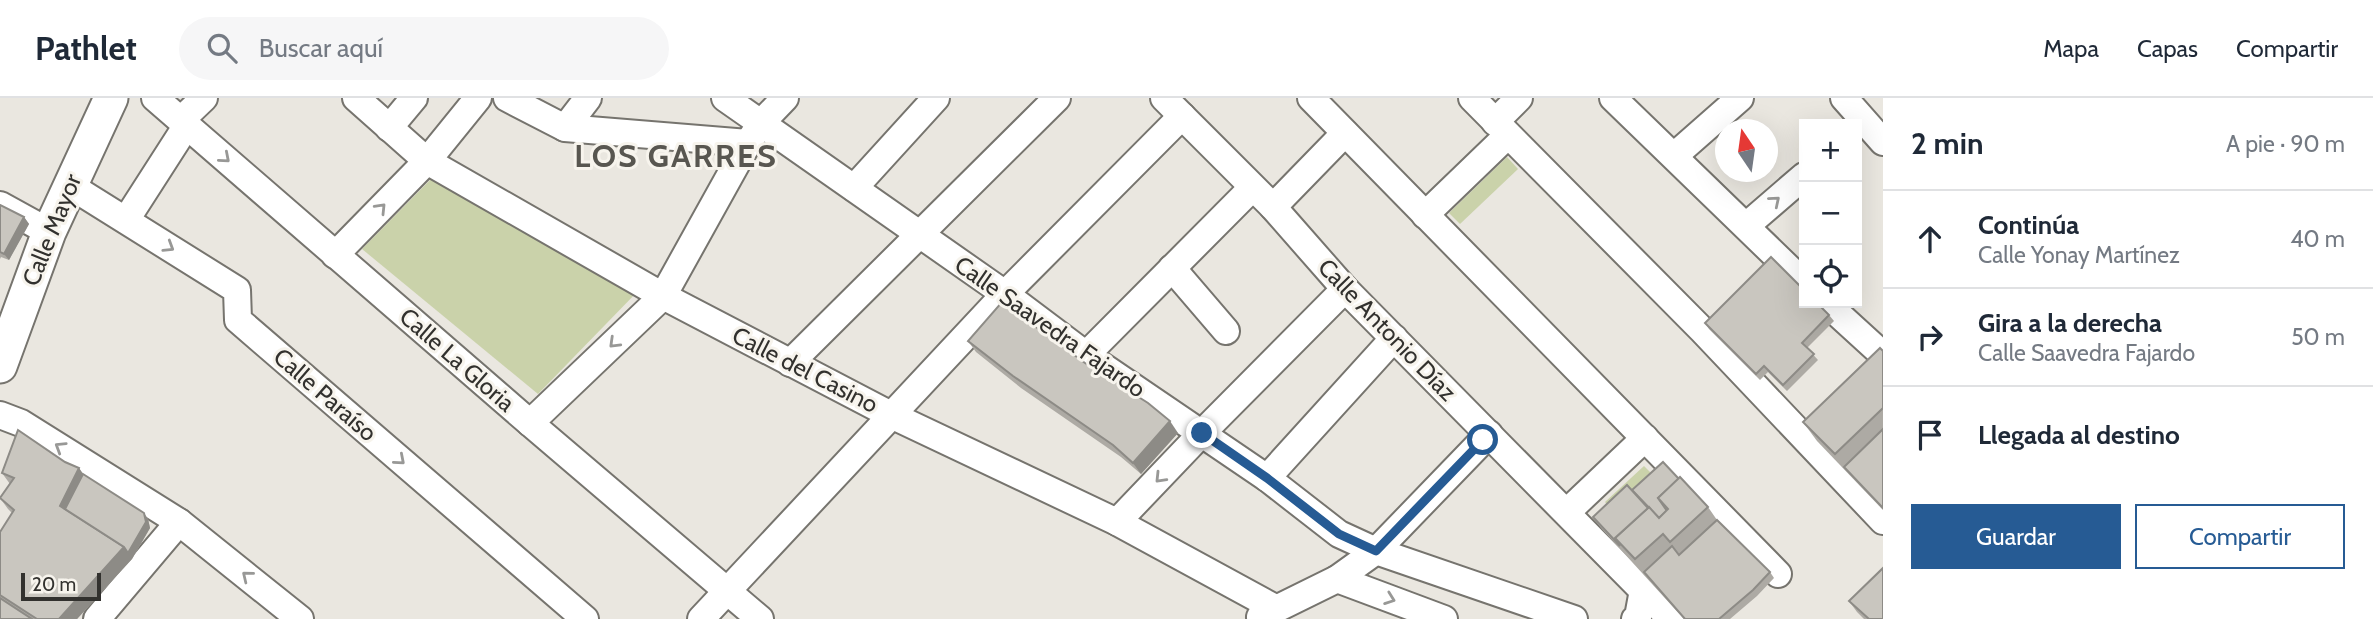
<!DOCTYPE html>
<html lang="es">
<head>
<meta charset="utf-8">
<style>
	body { margin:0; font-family:Cabin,sans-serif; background:#f6f6f7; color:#1f2937 }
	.controls { position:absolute; right:21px; top:21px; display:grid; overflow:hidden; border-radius:0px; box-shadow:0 7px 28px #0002 }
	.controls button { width:63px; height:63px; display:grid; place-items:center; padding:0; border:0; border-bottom:2px solid #e0e1e3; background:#fff; color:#1f2937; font:35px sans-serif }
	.compass { position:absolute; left:1715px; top:21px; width:63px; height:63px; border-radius:50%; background:#fff; box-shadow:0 7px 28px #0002; rotate:347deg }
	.scale { position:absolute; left:21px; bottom:18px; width:80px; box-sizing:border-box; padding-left:7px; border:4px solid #32312e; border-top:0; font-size:19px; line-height:24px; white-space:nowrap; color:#32312e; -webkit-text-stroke:5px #f7f4ed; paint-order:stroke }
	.stop { position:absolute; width:21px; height:21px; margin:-16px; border:5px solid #265b94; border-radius:50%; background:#fff }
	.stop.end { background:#265b94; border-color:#fff; box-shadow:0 2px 7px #0008 }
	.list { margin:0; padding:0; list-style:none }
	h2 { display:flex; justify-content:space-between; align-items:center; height:91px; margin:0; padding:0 28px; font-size:30px }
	h2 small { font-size:23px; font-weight:400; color:#747a83 }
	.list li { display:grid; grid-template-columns:46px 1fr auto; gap:21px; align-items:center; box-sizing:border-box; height:98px; padding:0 28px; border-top:2px solid #e0e1e3 }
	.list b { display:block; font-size:26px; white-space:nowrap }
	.list p { margin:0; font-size:23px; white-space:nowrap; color:#747a83 }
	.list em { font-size:23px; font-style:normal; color:#747a83 }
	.actions { display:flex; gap:14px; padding:21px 28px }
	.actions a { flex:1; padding:16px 0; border:2px solid #265b94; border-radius:0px; text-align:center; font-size:24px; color:#265b94 }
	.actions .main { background:#265b94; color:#fff }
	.icon { flex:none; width:38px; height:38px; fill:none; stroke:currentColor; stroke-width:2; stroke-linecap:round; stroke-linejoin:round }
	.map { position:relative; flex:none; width:1883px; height:521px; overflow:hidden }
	header { display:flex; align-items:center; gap:42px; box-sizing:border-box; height:98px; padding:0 35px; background:#fff; border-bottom:2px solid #e0e1e3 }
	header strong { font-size:33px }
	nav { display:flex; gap:38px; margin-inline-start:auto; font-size:24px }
	.search { width:490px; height:63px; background:#f6f6f7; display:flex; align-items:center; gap:18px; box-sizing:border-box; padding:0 24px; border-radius:38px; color:#747a83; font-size:26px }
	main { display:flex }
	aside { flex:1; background:#fff }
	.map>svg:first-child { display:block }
	.green { fill:#cad2aa }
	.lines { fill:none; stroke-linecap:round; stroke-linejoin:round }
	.minor-casing { stroke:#76746e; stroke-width:30 }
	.major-casing { stroke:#76746e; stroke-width:37 }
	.minor { stroke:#fff; stroke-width:26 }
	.major { stroke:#fff; stroke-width:33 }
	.wall { fill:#adaaa4 }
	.shaded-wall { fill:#8d8b86 }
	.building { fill:#c9c6bf; stroke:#8d8b86; stroke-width:2 }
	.oneway { stroke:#989896 }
	.route { stroke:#265b94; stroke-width:9 }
	.labels { text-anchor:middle; stroke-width:6; stroke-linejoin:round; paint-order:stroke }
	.street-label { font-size:24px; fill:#32312e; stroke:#f7f4ed }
	.district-label { font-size:32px; font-weight:bold; letter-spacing:2px; fill:#585650; stroke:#f7f4ed }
</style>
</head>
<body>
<header>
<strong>Pathlet</strong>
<div class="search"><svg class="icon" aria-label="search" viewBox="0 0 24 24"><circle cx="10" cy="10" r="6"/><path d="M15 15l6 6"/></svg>Buscar aquí</div>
<nav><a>Mapa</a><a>Capas</a><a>Compartir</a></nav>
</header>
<main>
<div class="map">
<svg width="1883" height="521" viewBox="0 0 1883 521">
	<rect width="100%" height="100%" fill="#eae7e0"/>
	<!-- green -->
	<g class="green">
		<polygon points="1507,59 1518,71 1460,126 1449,115"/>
		<polygon points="436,76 639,192 538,296 362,151"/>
		<polygon points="1644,368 1656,380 1616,417 1605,404"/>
	</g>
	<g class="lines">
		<defs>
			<g id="minor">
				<polyline points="155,0 530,325 760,521"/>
				<polyline points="356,0 427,63 663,198 891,317 1117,424 1275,510"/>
				<polyline points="507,0 565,30 748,45"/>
				<polyline points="725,0 1005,196 1086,257 1267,380 1339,436 1376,453 1574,521"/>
				<polyline points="1164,0 1273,109 1345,191 1671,521"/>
				<polyline points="1311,0 1778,476"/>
				<polyline points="1472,0 1702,232 1883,423"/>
				<polyline points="1613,0 1804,185"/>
				<polyline points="1844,0 1883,44"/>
				<polyline points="181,22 204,0"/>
				<polyline points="1495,24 1519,0"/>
				<polyline points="389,30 414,0"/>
				<polyline points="565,30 588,0"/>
				<polyline points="1674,58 1740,0"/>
				<polyline points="69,87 237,192 238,222 585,521"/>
				<polyline points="854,90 936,0"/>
				<polyline points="0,107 49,134"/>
				<polyline points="1273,109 1345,35"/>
				<polyline points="1425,117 1508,37"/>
				<polyline points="126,122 187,27"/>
				<polyline points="1746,128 1804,78"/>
				<polyline points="335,157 427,63 478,0"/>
				<polyline points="1172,170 1226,233"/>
				<polyline points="1826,205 1883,257"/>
				<polyline points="1086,257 1252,90"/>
				<polyline points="790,265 1057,0"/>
				<polyline points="0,317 21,325 179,424 300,521"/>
				<polyline points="530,325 663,198 748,45 761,25 785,0"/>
				<polyline points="1267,380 1394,240"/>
				<polyline points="1567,414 1645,340"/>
				<polyline points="1117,424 1202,335 1345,191"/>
				<polyline points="1337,481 1444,521"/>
				<polyline points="1260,519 1337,481 1376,453 1489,336"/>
				<polyline points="97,521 179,424"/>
				<polyline points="701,521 1005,196 1182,18"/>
				<polyline points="1635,521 1638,519 1643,492"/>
			</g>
			<polyline id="major" points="0,268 49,134 111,0"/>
		</defs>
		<!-- minor casing -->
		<use href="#minor" class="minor-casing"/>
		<!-- major casing -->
		<use href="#major" class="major-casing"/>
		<!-- minor -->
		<use href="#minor" class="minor"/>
		<!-- major -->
		<use href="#major" class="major"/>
	</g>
	<!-- wall -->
	<g class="wall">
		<polygon points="0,107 24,119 29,126 9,162 1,159 0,161"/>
		<polygon points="1829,217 1834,223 1807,250 1818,262 1787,293 1768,274 1760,282 1709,231 1705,225"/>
		<polygon points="968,243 1178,335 1141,376 1121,359 1021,290 976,254"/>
		<polygon points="1883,253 1883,412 1817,343 1803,324"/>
		<polygon points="65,364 79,370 83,376 148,421 150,430 132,461 77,521 0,521 0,434 12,415 8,411 0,400 10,386 2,375"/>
		<polygon points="1679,381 1708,409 1717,422 1770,474 1774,480 1757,498 1730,521 1684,521 1601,430 1593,419 1632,392"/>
		<polygon points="1849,503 1883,521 1864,521 1857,514"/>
	</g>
	<!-- shaded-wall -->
	<g class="shaded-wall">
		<polygon points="24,119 29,126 9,162 4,156"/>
		<polygon points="1170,323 1178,335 1141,376 1133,365"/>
		<polygon points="79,370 87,382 69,417 60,408"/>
		<polygon points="144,415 148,421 150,430 132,461 77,521 59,521"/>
	</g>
	<!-- building -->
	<g class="building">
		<polygon points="0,107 24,119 4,156 0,154"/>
		<polygon points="1771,159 1804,192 1804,205 1817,205 1829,217 1802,245 1814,256 1783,287 1764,268 1756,276 1705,225"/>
		<polygon points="1002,204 1085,265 1148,305 1170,323 1133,365 1113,347 1013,278 968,243"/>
		<polygon points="1880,250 1883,253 1883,310 1835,356 1803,324"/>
		<polygon points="1883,331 1883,410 1844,369"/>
		<polygon points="18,332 65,364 79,370 60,408 124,449 59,521 37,521 0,497 0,434 14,412 0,400 14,380 2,375"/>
		<polygon points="1663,364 1679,381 1658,400 1667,413 1659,420 1632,392"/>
		<polygon points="83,376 144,415 146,424 128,455 124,449 65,411"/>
		<polygon points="1680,379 1708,409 1670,444 1663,436 1635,461 1615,440 1649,409 1659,420 1668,411 1658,400"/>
		<polygon points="1627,387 1648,410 1615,440 1620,448 1593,419"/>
		<polygon points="1717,422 1770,474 1753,492 1719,521 1685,521 1644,474 1672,448 1679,457"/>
		<polygon points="1883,470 1883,521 1869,521 1849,503"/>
		<polygon points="0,500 32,521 0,521"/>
	</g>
	<!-- one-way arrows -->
	<defs><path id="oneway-chevron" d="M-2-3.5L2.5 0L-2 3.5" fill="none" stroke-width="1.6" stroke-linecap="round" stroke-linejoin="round" transform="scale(1.75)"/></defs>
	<g class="oneway">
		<use href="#oneway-chevron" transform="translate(225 60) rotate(41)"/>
		<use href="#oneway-chevron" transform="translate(1775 103) rotate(-40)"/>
		<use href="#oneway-chevron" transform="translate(381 110) rotate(-46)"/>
		<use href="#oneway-chevron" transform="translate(169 149) rotate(32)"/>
		<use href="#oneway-chevron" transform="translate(614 245) rotate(136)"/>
		<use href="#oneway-chevron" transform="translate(60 349) rotate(-148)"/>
		<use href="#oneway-chevron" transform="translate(400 362) rotate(41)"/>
		<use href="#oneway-chevron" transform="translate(1160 380) rotate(134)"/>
		<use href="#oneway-chevron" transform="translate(247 478) rotate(-141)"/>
		<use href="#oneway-chevron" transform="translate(1390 501) rotate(20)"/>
	</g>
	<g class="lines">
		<!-- route -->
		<polyline class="route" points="1202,335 1267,380 1339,436 1376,453 1483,342"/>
	</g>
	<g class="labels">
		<!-- street labels -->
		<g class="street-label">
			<text transform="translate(52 132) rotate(-68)" y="8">Calle Mayor</text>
			<text transform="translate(1050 229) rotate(35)" y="8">Calle Saavedra Fajardo</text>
			<text transform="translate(1387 232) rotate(46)" y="8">Calle Antonio Díaz</text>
			<text transform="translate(457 262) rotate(41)" y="8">Calle La Gloria</text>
			<text transform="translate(805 272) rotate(27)" y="8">Calle del Casino</text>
			<text transform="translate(325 297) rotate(41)" y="8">Calle Paraíso</text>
		</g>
		<!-- district labels -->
		<g class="district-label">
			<text x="676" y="69">LOS GARRES</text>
		</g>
	</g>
</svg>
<div class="controls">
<button>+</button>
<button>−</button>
<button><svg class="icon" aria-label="locate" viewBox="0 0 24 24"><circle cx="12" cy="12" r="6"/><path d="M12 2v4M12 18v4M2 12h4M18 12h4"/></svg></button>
</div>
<svg class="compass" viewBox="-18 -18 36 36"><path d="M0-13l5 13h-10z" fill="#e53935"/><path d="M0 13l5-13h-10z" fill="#747a83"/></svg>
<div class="scale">20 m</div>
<div class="stop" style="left:1483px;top:342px"></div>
<div class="stop end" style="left:1202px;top:335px"></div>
</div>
<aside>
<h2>2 min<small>A pie · 90 m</small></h2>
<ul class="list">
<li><svg class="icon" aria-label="ahead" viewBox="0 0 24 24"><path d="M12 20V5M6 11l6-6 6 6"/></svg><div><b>Continúa</b><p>Calle Yonay Martínez</p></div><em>40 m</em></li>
<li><svg class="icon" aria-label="right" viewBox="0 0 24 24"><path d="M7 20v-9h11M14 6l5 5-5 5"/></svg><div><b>Gira a la derecha</b><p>Calle Saavedra Fajardo</p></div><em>50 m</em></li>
<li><svg class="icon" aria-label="arrive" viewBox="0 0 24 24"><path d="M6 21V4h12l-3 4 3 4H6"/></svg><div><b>Llegada al destino</b></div></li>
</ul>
<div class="actions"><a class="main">Guardar</a><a>Compartir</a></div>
</aside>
</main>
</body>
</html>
